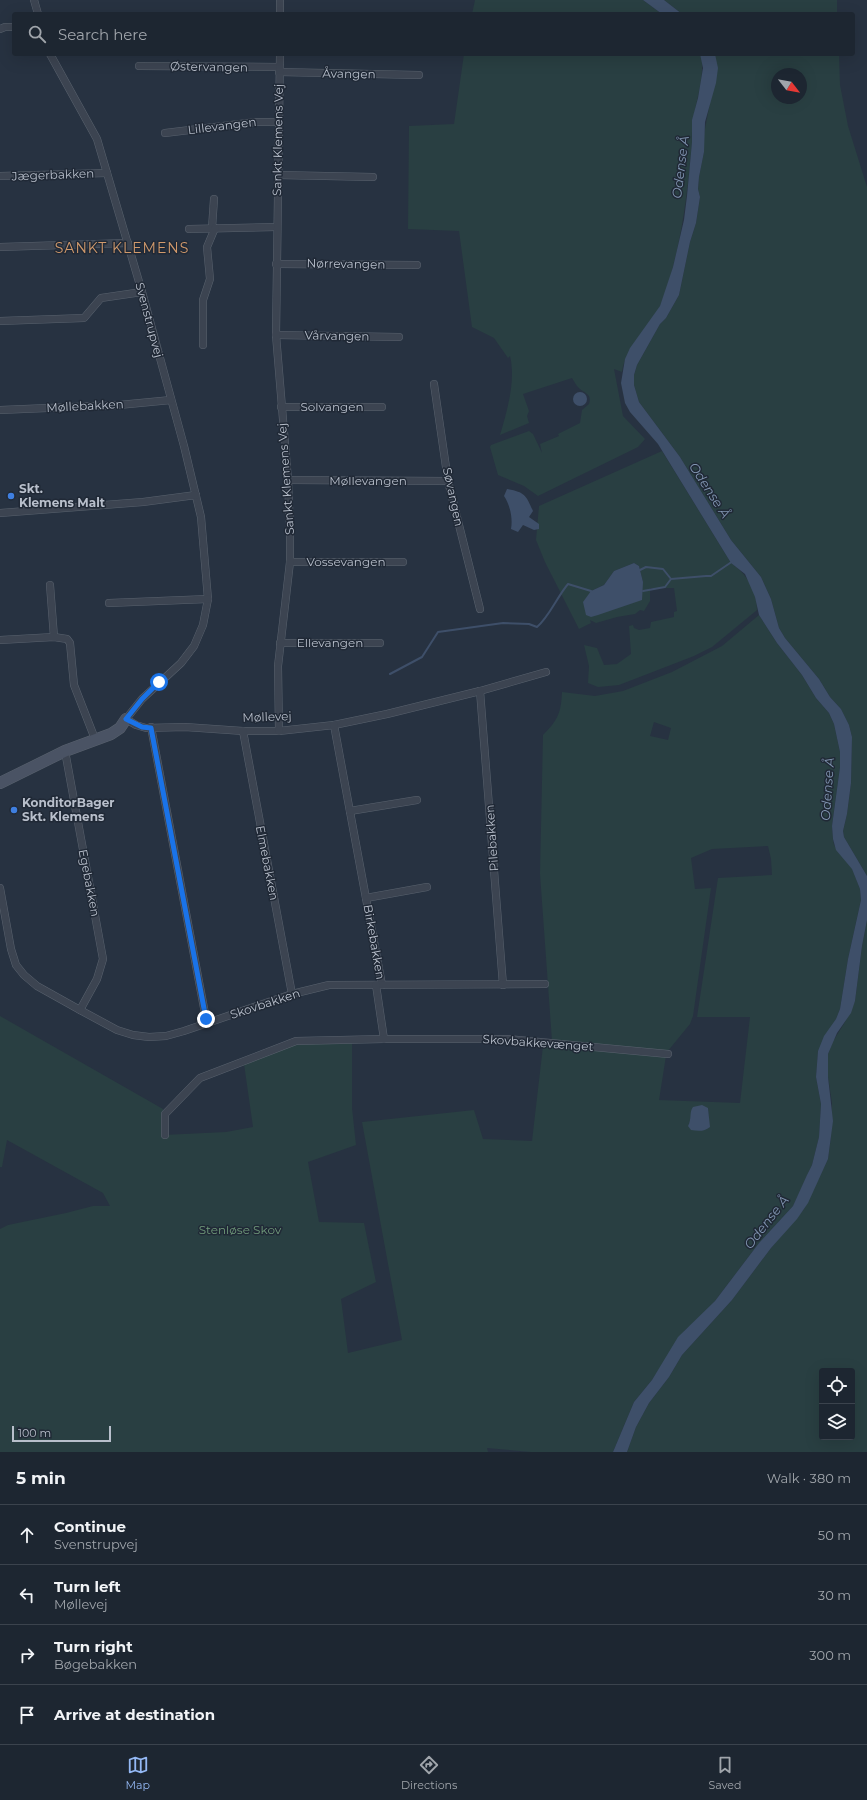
<!DOCTYPE html>
<html lang="en">
<head>
<meta charset="utf-8">
<style>
	body { margin:0; font-family:Montserrat,sans-serif; background:#2a323d; color:#f1f3f6 }
	.controls { position:absolute; right:12px; bottom:12px; display:grid; overflow:hidden; border-radius:4px; box-shadow:0 4px 16px #0002 }
	.controls button { width:36px; height:36px; display:grid; place-items:center; padding:0; border:0; border-bottom:1px solid #3b434d; background:#1d2631; color:#f1f3f6; font:20px sans-serif }
	.compass { position:absolute; left:771px; top:68px; width:36px; height:36px; border-radius:50%; background:#1d2631; box-shadow:0 4px 16px #0002; rotate:121deg }
	.scale { position:absolute; left:12px; bottom:10px; width:99px; box-sizing:border-box; padding-left:4px; border:2px solid #b8bfcb; border-top:0; font-size:11px; line-height:14px; white-space:nowrap; color:#b8bfcb; -webkit-text-stroke:3px #202936; paint-order:stroke }
	.stop { position:absolute; width:12px; height:12px; margin:-9px; border:3px solid #1a73e8; border-radius:50%; background:#fff }
	.stop.end { background:#1a73e8; border-color:#fff; box-shadow:0 1px 4px #0008 }
	.list { margin:0; padding:0; list-style:none }
	h2 { display:flex; justify-content:space-between; align-items:center; height:52px; margin:0; padding:0 16px; font-size:17px }
	h2 small { font-size:13px; font-weight:400; color:#a0a5ab }
	.list li { display:grid; grid-template-columns:26px 1fr auto; gap:12px; align-items:center; box-sizing:border-box; height:60px; padding:0 16px; border-top:1px solid #3b434d }
	.list b { display:block; font-size:15px; white-space:nowrap }
	.list p { margin:0; font-size:13px; white-space:nowrap; color:#a0a5ab }
	.list em { font-size:13px; font-style:normal; color:#a0a5ab }
	.icon { flex:none; width:22px; height:22px; fill:none; stroke:currentColor; stroke-width:2; stroke-linecap:round; stroke-linejoin:round }
	.map { position:relative; flex:none; width:867px; height:1452px; overflow:hidden }
	.search { position:absolute; background:#1d2631; box-shadow:0 4px 16px #0002; left:12px; right:12px; top:12px; height:44px; display:flex; align-items:center; gap:10px; box-sizing:border-box; padding:0 14px; border-radius:4px; color:#a0a5ab; font-size:15px }
	.sheet { height:292px; background:#1d2631 }
	nav { display:flex; justify-content:space-around; align-items:center; box-sizing:border-box; height:56px; border-top:1px solid #3b434d; background:#1d2631; font-size:11px; color:#a0a5ab }
	nav a { display:grid; justify-items:center; gap:2px }
	nav .on { color:#94b8f4 }
	.map>svg:first-child { display:block }
	.green { fill:#293f42; fill-rule:evenodd }
	.water { fill:#3e4f69 }
	.lines { fill:none; stroke-linecap:round; stroke-linejoin:round }
	.stream { stroke:#3e4f69; stroke-width:2 }
	.street-casing { stroke:#59626e; stroke-width:8 }
	.secondary-casing { stroke:#59626e; stroke-width:12 }
	.street { stroke:#3c4451; stroke-width:7 }
	.secondary { stroke:#4a5364; stroke-width:11 }
	.route { stroke:#1a73e8; stroke-width:5 }
	.shop-dot { fill:#3f7fe0; stroke:#202936; stroke-width:1.5 }
	.labels { text-anchor:middle; stroke-width:3; stroke-linejoin:round; paint-order:stroke }
	.street-label { font-size:12px; fill:#b8bfcb; stroke:#202936 }
	.poi-label { font-size:12px; font-weight:bold; fill:#b8bfcb; stroke:#202936; text-anchor:start }
	.park-label { font-size:12px; fill:#719b7b; stroke:#202936 }
	.water-label { font-size:13px; font-style:italic; fill:#8195b1; stroke:#202936 }
	.quarter-label { font-size:14px; letter-spacing:1px; fill:#d29a6c; stroke:#202936 }
</style>
</head>
<body>
<div class="map">
<svg width="867" height="1452" viewBox="0 0 867 1452">
	<rect width="100%" height="100%" fill="#273241"/>
	<!-- green -->
	<g class="green">
		<polygon points="475,0 643,0 662,14 472,14"/>
		<polygon points="664,0 837,0 837,14 682,14"/>
		<path d="M464,54H700L702,60C704,88 690,114 692,142C687,197 681,252 661,304C651,329 626,344 622,372L614,369L623,416L645,439L638,447L538,496L524,486L498,475L490,447L491,445L529,431L533,434L542,453L540,444L559,436L558,434L580,423L582,410L589,404C592,394 586,394 580,389C577,387 574,381 572,378L523,394L529,411L527,416L529,423L500,435C507,411 516,381 510,356L508,358L494,338L472,327L459,231L408,229L409,126L454,124Z"/>
		<path d="M715,54H839L840,85L848,126L867,187V876L844,837L843,831L847,814L851,783L852,737L849,725L841,709L830,697L819,679L785,638L779,628L771,599L761,577L731,540L680,457L639,402L634,385V375L637,365L660,324L666,318L679,295L690,242L696,223L700,197L698,189L699,177L704,152L703,139L709,108ZM777,74H801V98H777Z"/>
		<path d="M662,451L731,563C747,574 757,591 757,610L712,647L694,656L619,685L598,687L588,683L589,666L584,645L597,648L604,665L617,664L631,654L629,626L633,625L634,628L639,630L650,628L651,622L674,617V612L677,611L674,588H650V601L644,611L640,610L635,614L617,617L596,623L590,620L591,623L579,629L545,562L536,540L539,506ZM634,563L639,566L643,582L591,591L604,585L614,571Z"/>
		<path d="M759,615L777,643L802,675L816,698L829,713L834,724L840,752V767L832,826L833,839L834,845L852,868L860,889L861,900L848,959L840,1009L836,1019L818,1051L816,1077L821,1104L819,1137L812,1165L796,1200L793,1206L759,1243L715,1301L700,1318L685,1330L652,1380L634,1402L613,1452H531L487,1448L488,1452H0V1229L8,1225L66,1213L93,1206H110L103,1193L7,1140L2,1167H0V1016L163,1109V1135L226,1132L253,1127L244,1064L296,1044L352,1041V1108L356,1145L308,1162L319,1222L364,1223L376,1282L341,1299L348,1353L402,1340L362,1122L474,1110L483,1139L532,1141L543,1046L666,1056L659,1100L740,1103L750,1017H697L718,878L772,875L771,859L768,846L712,849L691,858L695,889L711,888L693,1016L690,1024L667,1052L552,1041L540,874L543,735C558,720 561,713 562,692L595,696L623,691L672,672L722,646ZM654,722L671,728L668,740L650,736ZM708,1108L709,1122L688,1126L692,1119L691,1111Z"/>
		<path d="M867,920V1452H627L636,1427L649,1403L669,1377L682,1355L732,1300L771,1248L804,1209L828,1159L831,1137L832,1103L828,1077V1054L832,1043L845,1022L855,1001L862,946ZM822,1371H852V1437H822Z"/>
	</g>
	<!-- water -->
	<g class="water">
		<polygon points="643,0 664,0 682,14 662,14"/>
		<polygon points="700,54 715,54 718,68 716,83 705,122 704,152 699,177 698,189 700,197 696,223 690,242 679,295 666,318 660,324 637,365 634,375 634,385 639,402 680,457 731,540 761,577 771,599 779,628 785,638 819,679 830,697 841,709 849,725 852,737 851,783 847,814 843,831 844,837 867,876 867,920 862,946 855,1001 851,1013 837,1033 828,1054 828,1077 833,1121 828,1159 808,1203 797,1219 771,1248 732,1300 682,1355 669,1377 649,1403 636,1427 627,1452 613,1452 634,1402 652,1380 678,1337 715,1301 759,1243 793,1206 807,1175 812,1165 819,1137 821,1104 816,1077 818,1051 824,1036 836,1019 840,1009 848,959 861,900 860,889 852,869 836,850 833,839 832,826 840,767 840,752 834,724 829,713 816,698 802,675 777,643 759,615 755,597 745,574 731,563 658,444 630,412 625,403 621,383 625,359 630,348 660,306 673,267 684,220 687,196 692,142 692,120 698,98 703,68"/>
		<circle cx="580" cy="399" r="7"/>
		<path d="M507,489C525,492 526,495 533,511L529,517L539,524V529L534,530L523,525L518,532L511,529C513,518 510,505 504,496Z"/>
		<polygon points="634,563 639,566 643,582 642,600 598,615 591,617 586,615 583,602 591,591 604,585 614,571"/>
		<path d="M702,1105L708,1108L710,1127C704,1132 698,1131 691,1130L688,1126C692,1119 689,1112 693,1107Z"/>
	</g>
	<g class="lines">
		<!-- stream -->
		<g class="stream">
			<polyline points="640,570 646,567 663,569 671,579 706,576 711,576 733,561"/>
			<polyline points="643,591 665,587 671,579"/>
			<path d="M390,674L422,657L438,632L503,623L529,624L537,627C549,617 557,597 568,584L591,591"/>
		</g>
		<defs>
			<g id="street">
				<polyline points="34,0 38,14"/>
				<polyline points="280,14 280,0"/>
				<polyline points="0,29 5,27 14,27"/>
				<polyline points="50,54 97,139 142,292 184,446 201,517 208,599 203,625 194,646 181,663 142,699 126,719 136,725 146,728 185,727 243,731 279,731 334,725 387,714 480,691 546,672"/>
				<polyline points="139,66 280,67"/>
				<polyline points="279,72 419,75"/>
				<polyline points="165,133 256,122 279,122"/>
				<polyline points="278,175 373,177"/>
				<polyline points="0,176 107,173"/>
				<polyline points="212,228 214,199"/>
				<polyline points="189,229 277,227"/>
				<polyline points="0,247 128,243"/>
				<polyline points="276,264 417,265"/>
				<polyline points="0,321 84,318 101,298 142,292"/>
				<polyline points="276,335 399,337"/>
				<polyline points="203,345 203,300 210,279 207,247 215,228"/>
				<polyline points="434,384 448,481 480,609"/>
				<polyline points="281,407 382,407"/>
				<polyline points="0,410 119,405 171,400"/>
				<polyline points="288,480 448,481"/>
				<polyline points="0,513 143,502 196,495"/>
				<polyline points="290,562 403,562"/>
				<polyline points="50,585 54,637"/>
				<polyline points="109,603 208,599"/>
				<polyline points="0,640 54,637 67,639 70,643 74,685 95,739"/>
				<polyline points="280,643 380,643"/>
				<polyline points="480,691 503,985"/>
				<polyline points="334,725 382,985"/>
				<polyline points="151,727 207,1024"/>
				<polyline points="243,731 292,994"/>
				<polyline points="279,731 278,666 290,562 290,528 288,480 276,335 280,54"/>
				<polyline points="65,751 103,959 97,979 80,1010"/>
				<polyline points="350,811 417,800"/>
				<polyline points="0,888 11,949 16,965 24,975 37,986 80,1010 117,1030 133,1035 149,1037 166,1036 184,1031 292,994 329,985 545,984"/>
				<polyline points="366,898 427,887"/>
				<polyline points="376,985 384,1039"/>
				<polyline points="165,1135 165,1114 200,1078 296,1041 384,1039 507,1039 668,1054"/>
			</g>
			<polyline id="secondary" points="0,783 65,751 111,734 120,728 126,719"/>
		</defs>
		<!-- street casing -->
		<use href="#street" class="street-casing"/>
		<!-- secondary casing -->
		<use href="#secondary" class="secondary-casing"/>
		<!-- street -->
		<use href="#street" class="street"/>
		<!-- secondary -->
		<use href="#secondary" class="secondary"/>
	</g>
	<g class="lines">
		<!-- route -->
		<polyline class="route" points="159,682 142,699 126,719 142,727 151,728 206,1019"/>
	</g>
	<!-- markers -->
	<g class="shop-dot">
		<circle cx="11" cy="496" r="4"/>
		<circle cx="14" cy="810" r="4"/>
	</g>
	<g class="labels">
		<!-- street labels -->
		<g class="street-label">
			<text transform="translate(209 67) rotate(1)" y="4">Østervangen</text>
			<text transform="translate(349 74) rotate(1)" y="4">Åvangen</text>
			<text transform="translate(222 126) rotate(-7)" y="4">Lillevangen</text>
			<text transform="translate(278 140) rotate(-89)" y="4">Sankt Klemens Vej</text>
			<text transform="translate(53 175) rotate(-2)" y="4">Jægerbakken</text>
			<text transform="translate(346 264) rotate(1)" y="4">Nørrevangen</text>
			<text transform="translate(149 320) rotate(75)" y="4">Svenstrupvej</text>
			<text transform="translate(337 336) rotate(1)" y="4">Vårvangen</text>
			<text transform="translate(85 406) rotate(-3)" y="4">Møllebakken</text>
			<text x="332" y="411">Solvangen</text>
			<text transform="translate(286 479) rotate(-94)" y="4">Sankt Klemens Vej</text>
			<text x="368" y="485">Møllevangen</text>
			<text transform="translate(453 497) rotate(78)" y="4">Søvangen</text>
			<text x="346" y="566">Vossevangen</text>
			<text x="330" y="647">Ellevangen</text>
			<text transform="translate(267 717) rotate(-2)" y="4">Møllevej</text>
			<text transform="translate(492 838) rotate(-94)" y="4">Pilebakken</text>
			<text transform="translate(267 863) rotate(79)" y="4">Elmebakken</text>
			<text transform="translate(89 883) rotate(79)" y="4">Egebakken</text>
			<text transform="translate(374 942) rotate(80)" y="4">Birkebakken</text>
			<text transform="translate(265 1004) rotate(-18)" y="4">Skovbakken</text>
			<text transform="translate(538 1043) rotate(4)" y="4">Skovbakkevænget</text>
		</g>
		<!-- poi labels -->
		<g class="poi-label">
			<text x="19" y="493">Skt.<tspan x="19" dy="14">Klemens Malt</tspan></text>
			<text x="22" y="807">KonditorBager<tspan x="22" dy="14">Skt. Klemens</tspan></text>
		</g>
		<!-- park labels -->
		<g class="park-label">
			<text x="240" y="1234">Stenløse Skov</text>
		</g>
		<!-- water labels -->
		<g class="water-label">
			<text transform="translate(680 167) rotate(-83)" y="5">Odense Å</text>
			<text transform="translate(710 490) rotate(57)" y="5">Odense Å</text>
			<text transform="translate(827 789) rotate(-86)" y="5">Odense Å</text>
			<text transform="translate(766 1222) rotate(-52)" y="5">Odense Å</text>
		</g>
		<!-- quarter labels -->
		<g class="quarter-label">
			<text x="122" y="253">SANKT KLEMENS</text>
		</g>
	</g>
</svg>
<div class="controls">
<button><svg class="icon" aria-label="locate" viewBox="0 0 24 24"><circle cx="12" cy="12" r="6"/><path d="M12 2v4M12 18v4M2 12h4M18 12h4"/></svg></button>
<button><svg class="icon" aria-label="layers" viewBox="0 0 24 24"><path d="M12 4l9 5-9 5-9-5zM3 14l9 5 9-5"/></svg></button>
</div>
<svg class="compass" viewBox="-18 -18 36 36"><path d="M0-13l5 13h-10z" fill="#e53935"/><path d="M0 13l5-13h-10z" fill="#a0a5ab"/></svg>
<div class="scale">100 m</div>
<div class="stop" style="left:159px;top:682px"></div>
<div class="stop end" style="left:206px;top:1019px"></div>
<div class="search"><svg class="icon" aria-label="search" viewBox="0 0 24 24"><circle cx="10" cy="10" r="6"/><path d="M15 15l6 6"/></svg>Search here</div>
</div>
<section class="sheet">
<h2>5 min<small>Walk · 380 m</small></h2>
<ul class="list">
<li><svg class="icon" aria-label="ahead" viewBox="0 0 24 24"><path d="M12 20V5M6 11l6-6 6 6"/></svg><div><b>Continue</b><p>Svenstrupvej</p></div><em>50 m</em></li>
<li><svg class="icon" aria-label="left" viewBox="0 0 24 24"><path d="M17 20v-9H6M10 6l-5 5 5 5"/></svg><div><b>Turn left</b><p>Møllevej</p></div><em>30 m</em></li>
<li><svg class="icon" aria-label="right" viewBox="0 0 24 24"><path d="M7 20v-9h11M14 6l5 5-5 5"/></svg><div><b>Turn right</b><p>Bøgebakken</p></div><em>300 m</em></li>
<li><svg class="icon" aria-label="arrive" viewBox="0 0 24 24"><path d="M6 21V4h12l-3 4 3 4H6"/></svg><div><b>Arrive at destination</b></div></li>
</ul>
</section>
<nav>
<a class="on"><svg class="icon" aria-label="map" viewBox="0 0 24 24"><path d="M3 6l6-2 6 2 6-2v14l-6 2-6-2-6 2zM9 4v14M15 6v14"/></svg>Map</a>
<a><svg class="icon" aria-label="directions" viewBox="0 0 24 24"><path d="M12 3l9 9-9 9-9-9zM9 14v-3h6M13 9l2 2-2 2"/></svg>Directions</a>
<a><svg class="icon" aria-label="saved" viewBox="0 0 24 24"><path d="M7 4h10v16l-5-4-5 4z"/></svg>Saved</a>
</nav>
</body>
</html>
